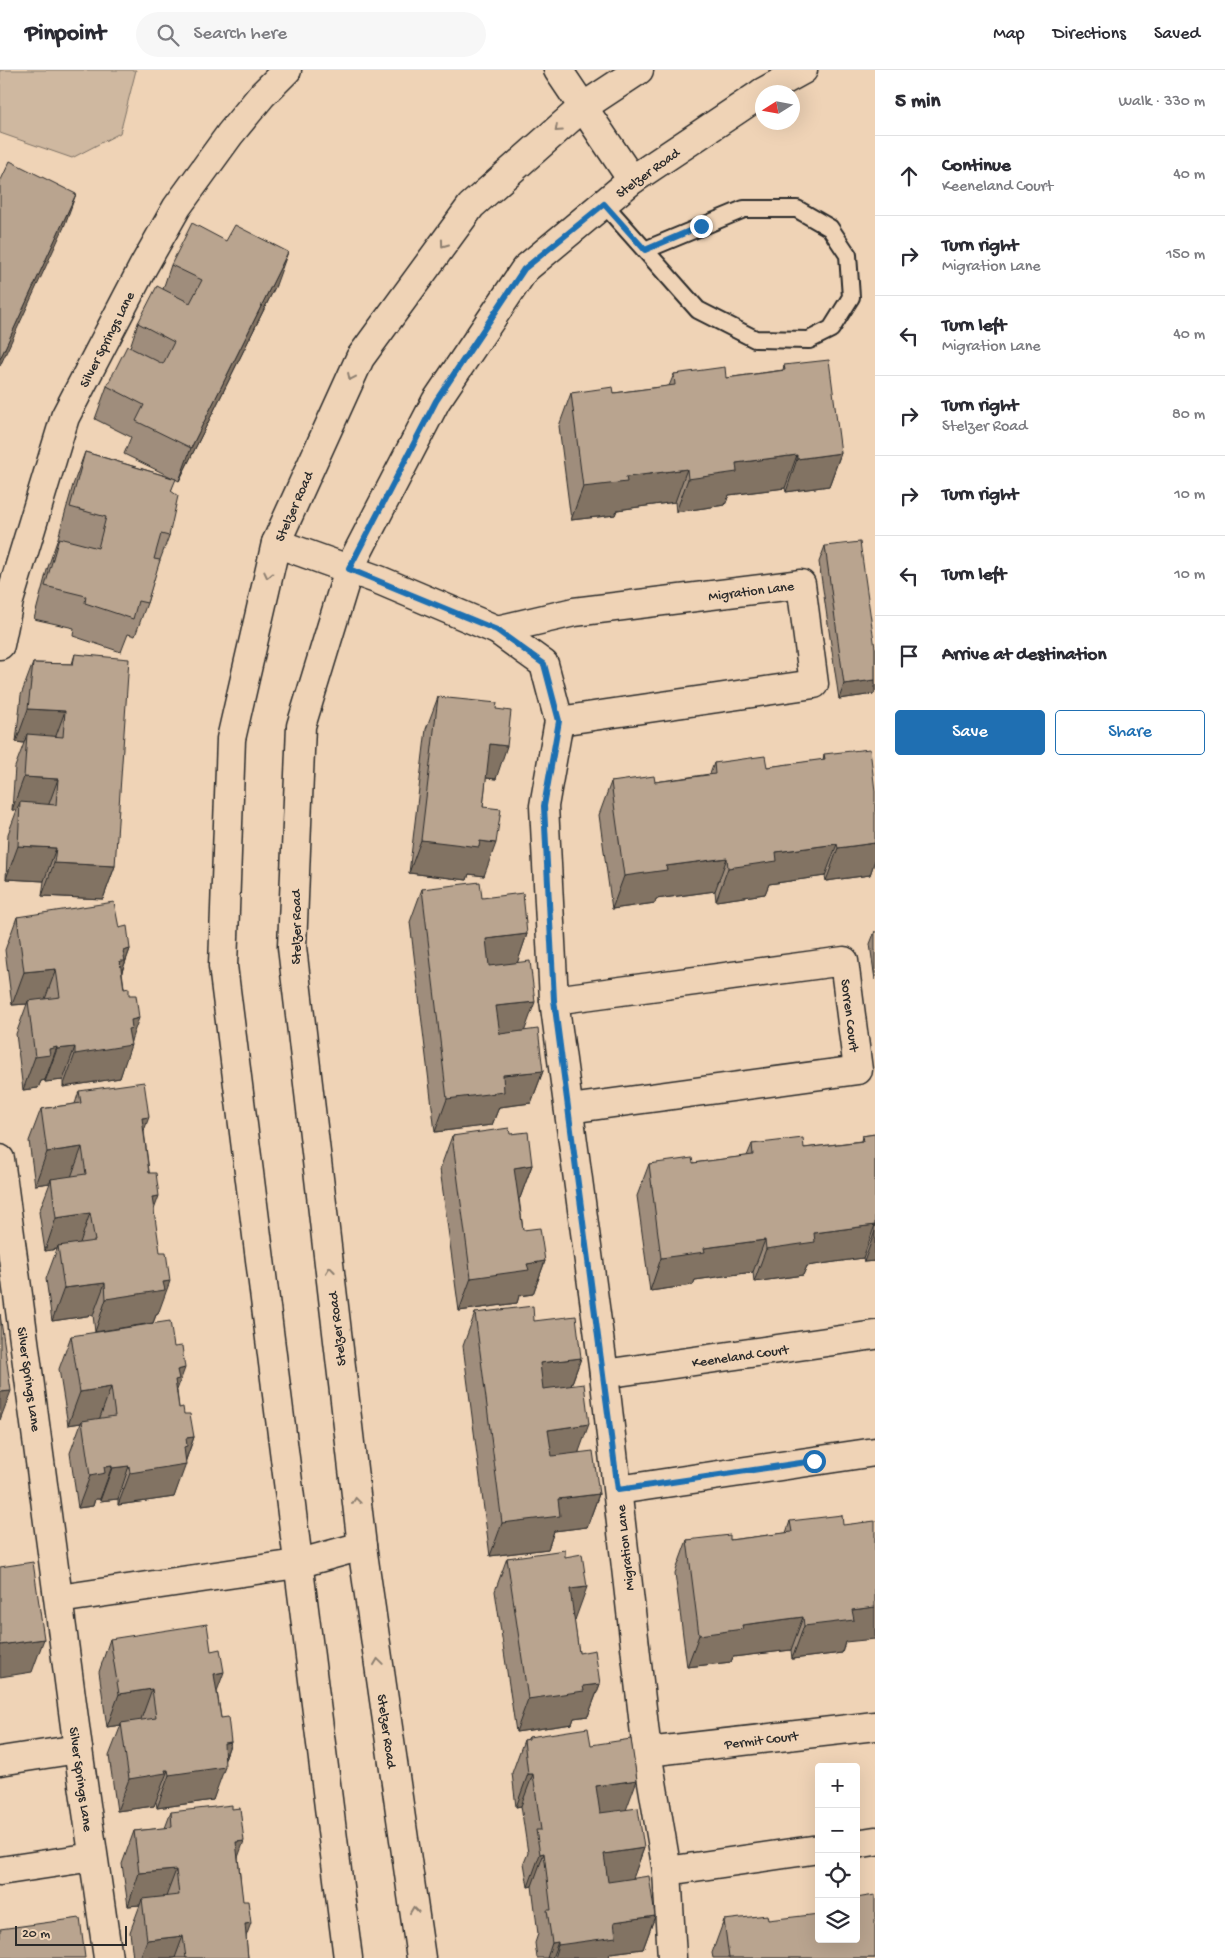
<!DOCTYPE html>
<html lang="en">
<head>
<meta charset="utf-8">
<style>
	body { margin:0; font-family:"Gochi Hand",sans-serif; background:#f7f7f7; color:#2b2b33 }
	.controls { position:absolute; right:15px; bottom:15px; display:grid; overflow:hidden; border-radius:5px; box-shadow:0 5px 20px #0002 }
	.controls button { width:45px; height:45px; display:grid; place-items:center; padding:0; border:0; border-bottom:1px solid #e1e1e2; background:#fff; color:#2b2b33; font:25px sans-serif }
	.compass { position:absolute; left:755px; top:15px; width:45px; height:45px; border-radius:50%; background:#fff; box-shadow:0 5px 20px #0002; rotate:259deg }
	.scale { position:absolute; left:15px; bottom:12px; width:112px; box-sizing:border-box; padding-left:5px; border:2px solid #2b2b2b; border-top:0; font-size:14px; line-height:18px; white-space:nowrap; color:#2b2b2b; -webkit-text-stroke:4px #efd3b6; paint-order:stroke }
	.stop { position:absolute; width:15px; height:15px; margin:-11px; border:4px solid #1f6fb2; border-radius:50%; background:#fff }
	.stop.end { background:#1f6fb2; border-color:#fff; box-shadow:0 1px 5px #0008 }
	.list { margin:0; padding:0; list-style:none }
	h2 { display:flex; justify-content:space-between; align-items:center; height:65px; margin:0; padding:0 20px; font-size:21px }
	h2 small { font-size:16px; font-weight:400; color:#7c7c81 }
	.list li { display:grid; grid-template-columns:32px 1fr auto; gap:15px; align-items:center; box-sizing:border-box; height:80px; padding:0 20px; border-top:1px solid #e1e1e2 }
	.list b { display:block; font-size:19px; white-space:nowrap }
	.list p { margin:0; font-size:16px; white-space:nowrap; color:#7c7c81 }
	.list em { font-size:16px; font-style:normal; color:#7c7c81 }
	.actions { display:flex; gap:10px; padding:15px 20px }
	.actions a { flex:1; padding:11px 0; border:1px solid #1f6fb2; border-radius:5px; text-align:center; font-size:18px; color:#1f6fb2 }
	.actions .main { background:#1f6fb2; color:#fff }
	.icon { flex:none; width:28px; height:28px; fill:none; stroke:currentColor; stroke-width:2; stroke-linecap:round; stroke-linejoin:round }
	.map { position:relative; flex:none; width:875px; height:1888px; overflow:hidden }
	header { display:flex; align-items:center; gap:30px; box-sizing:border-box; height:70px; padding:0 25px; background:#fff; border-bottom:1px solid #e1e1e2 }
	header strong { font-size:24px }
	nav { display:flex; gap:28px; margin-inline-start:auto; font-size:18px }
	.search { width:350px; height:45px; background:#f7f7f7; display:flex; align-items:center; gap:12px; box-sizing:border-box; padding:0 18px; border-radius:28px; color:#7c7c81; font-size:19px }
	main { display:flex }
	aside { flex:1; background:#fff }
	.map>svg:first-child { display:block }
	.green { fill:#cfb8a0; stroke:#7d7266 }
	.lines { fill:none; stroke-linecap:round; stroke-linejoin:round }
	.lane-casing { stroke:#2b2b2b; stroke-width:20 }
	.street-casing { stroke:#2b2b2b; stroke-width:31 }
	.primary-casing { stroke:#2b2b2b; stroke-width:31 }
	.lane { stroke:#efd3b6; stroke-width:16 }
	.street { stroke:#efd3b6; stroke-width:28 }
	.primary { stroke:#efd3b6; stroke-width:28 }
	.wall { fill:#9f8d7b; stroke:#2b2b2b }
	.shaded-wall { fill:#827364; stroke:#2b2b2b }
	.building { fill:#b9a48f; stroke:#2b2b2b }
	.oneway { stroke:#8d7f70 }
	.route { stroke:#1f6fb2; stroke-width:6 }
	.labels { text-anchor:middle; stroke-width:4.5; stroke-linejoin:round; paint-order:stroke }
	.street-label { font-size:14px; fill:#2b2b2b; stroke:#efd3b6 }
</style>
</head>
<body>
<header>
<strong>Pinpoint</strong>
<div class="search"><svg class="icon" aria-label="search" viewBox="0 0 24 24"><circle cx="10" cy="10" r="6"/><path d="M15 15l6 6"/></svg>Search here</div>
<nav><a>Map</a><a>Directions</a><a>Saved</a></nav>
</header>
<main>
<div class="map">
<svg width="875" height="1888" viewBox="0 0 875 1888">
	<rect width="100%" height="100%" fill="#efd3b6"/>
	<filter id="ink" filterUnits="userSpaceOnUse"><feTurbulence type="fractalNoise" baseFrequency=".02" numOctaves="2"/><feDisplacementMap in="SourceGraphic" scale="10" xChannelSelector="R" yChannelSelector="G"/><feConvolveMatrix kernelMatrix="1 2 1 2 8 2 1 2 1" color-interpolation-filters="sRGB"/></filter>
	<g filter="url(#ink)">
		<!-- green -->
		<polygon class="green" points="0,0 136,0 120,63 72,88 0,63"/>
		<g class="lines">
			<defs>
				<polyline id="lane" points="604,134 698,240 755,269 809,270 831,259 851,227 848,185 830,158 797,139 744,139 645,180"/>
				<g id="street">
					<polyline points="558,0 632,110"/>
					<polyline points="276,473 379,510 497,560 544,594 559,651 544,736 554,930 604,1304 647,1682 667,1801 672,1888"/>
					<polyline points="497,560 574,542 801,514 814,614 559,651"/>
					<polyline points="0,575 9,531 65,347 143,197 177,137 230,64 262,25 287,0"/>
					<polyline points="554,930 844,891 858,1000 569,1039"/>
					<polyline points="0,1089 78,1679 108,1888"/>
					<polyline points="604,1304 875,1265"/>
					<polyline points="618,1420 875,1382"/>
					<polyline points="59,1529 297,1494 362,1476"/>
					<polyline points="647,1682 875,1656"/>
					<polyline points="0,1691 78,1679"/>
					<polyline points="856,1774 875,1771"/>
					<polyline points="0,1801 93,1787"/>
					<polyline points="667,1801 819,1779"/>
				</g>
				<g id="primary">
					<polyline points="763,22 803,0"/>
					<polyline points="348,1888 223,896 231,669 276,473 360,288 471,136 583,37 639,0"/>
					<polyline points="421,1888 362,1476 292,877 301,656 349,499 436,331 525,199 632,110 762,23"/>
				</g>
			</defs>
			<!-- lane casing -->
			<use href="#lane" class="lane-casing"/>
			<!-- street casing -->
			<use href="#street" class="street-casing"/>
			<!-- primary casing -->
			<use href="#primary" class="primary-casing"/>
			<!-- lane -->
			<use href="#lane" class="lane"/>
			<!-- street -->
			<use href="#street" class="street"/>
			<!-- primary -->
			<use href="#primary" class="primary"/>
		</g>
		<!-- wall -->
		<g class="wall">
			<polygon points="171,195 276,215 179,411 175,409 171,421 169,466 157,498 147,533 135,566 128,564 121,582 73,566 74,558 34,549 47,500 58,468 73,415 85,382 173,408 124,384 131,367 95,349 107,316 130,277 138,253 163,219"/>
			<polygon points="784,295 841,383 829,416 786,422 785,418 729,425 725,435 676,442 675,432 617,440 615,445 571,450 559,356 571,323 614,323 669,316 674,304 726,308 783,300"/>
			<polygon points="825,476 875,578 875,621 874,624 839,629 819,492"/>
			<polygon points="75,584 115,796 103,829 42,826 44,811 6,809 8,764 17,740 12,740 15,697 24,673 16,672 21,625 33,593 72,594"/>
			<polygon points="438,627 496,639 496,709 486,708 483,737 484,806 469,804 467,810 409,803 426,659"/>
			<polygon points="824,684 875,773 875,790 870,805 826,811 825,806 769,814 765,824 716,831 715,821 656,829 655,833 612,839 599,745 611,712 655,712 710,704 714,693 767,697 823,690"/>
			<polygon points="422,819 482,828 527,864 517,893 524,961 543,1001 531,1033 499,1037 492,1055 435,1062 410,852"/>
			<polygon points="17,847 119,858 130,879 122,902 131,971 120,1008 63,1017 63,1010 45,1012 45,1010 41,1011 38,1018 23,1020 16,964 27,934 12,935 5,880"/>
			<polygon points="875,861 875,910 870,874"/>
			<polygon points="79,1021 144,1061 154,1141 158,1244 156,1245 153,1253 95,1262 93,1245 52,1251 46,1209 57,1179 45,1181 39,1142 50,1113 35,1115 29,1071 41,1039 75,1034"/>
			<polygon points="510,1064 532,1095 520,1128 519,1128 523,1160 545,1191 533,1224 519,1226 517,1233 459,1241 440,1099 452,1066"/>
			<polygon points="875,1064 875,1191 864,1192 863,1188 807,1196 803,1205 754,1212 753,1202 695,1210 693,1215 650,1221 637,1126 649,1094 693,1093 747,1086 752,1074 804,1078 861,1071 862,1066"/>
			<polygon points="475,1243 534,1251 581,1288 571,1316 579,1383 599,1424 587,1457 554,1461 548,1479 490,1486 463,1276"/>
			<polygon points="71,1266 177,1321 179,1338 184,1344 194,1367 186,1390 174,1427 118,1435 118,1429 100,1431 100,1429 95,1429 93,1436 78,1438 70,1383 81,1353 68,1355 59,1299"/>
			<polygon points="790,1451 845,1572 842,1583 792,1589 791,1580 733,1587 731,1592 687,1597 675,1503 687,1470 730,1470 786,1463"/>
			<polygon points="565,1487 575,1550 574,1550 579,1583 600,1614 588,1646 574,1648 572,1654 516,1662 495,1521 507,1488"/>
			<polygon points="110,1569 217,1621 221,1648 231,1672 225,1689 213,1730 157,1738 156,1732 155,1732 154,1736 117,1741 109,1686 121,1655 107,1657 99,1602"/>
			<polygon points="529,1667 591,1675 626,1740 644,1778 633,1808 655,1846 643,1879 610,1883 609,1888 537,1888 535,1873 538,1864 532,1816 528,1817 524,1793 528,1783 521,1736 516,1737 512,1703 524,1670 527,1670"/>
			<polygon points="171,1742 238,1787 248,1888 133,1888 130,1862 140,1835 128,1836 122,1794 134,1761 165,1758"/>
			<polygon points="724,1850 768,1850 819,1869 875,1888 713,1888 712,1883"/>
		</g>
		<!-- shaded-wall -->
		<g class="shaded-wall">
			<polygon points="76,124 64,157 0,296 0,289"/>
			<polygon points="288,182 276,215 179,411 191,378"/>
			<polygon points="841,383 829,416 786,422 797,389"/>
			<polygon points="797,385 785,418 729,425 725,435 676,442 688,409 736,393"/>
			<polygon points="687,399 675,432 617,440 615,445 571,450 583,417 626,407"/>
			<polygon points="875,610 875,621 874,624 839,629 844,614"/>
			<polygon points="28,639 65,641 53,674 27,664 24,673 16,672"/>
			<polygon points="490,674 507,676 496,709 478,707"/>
			<polygon points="24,707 58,709 46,742 20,732 17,740 12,740"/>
			<polygon points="421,770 480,771 496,773 484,806 469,804 467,810 409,803"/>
			<polygon points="875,773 875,790 870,805 826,811 838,778"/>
			<polygon points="837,774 825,806 769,814 765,824 716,831 728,798 776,782"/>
			<polygon points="18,776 56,778 44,811 6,809"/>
			<polygon points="727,788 715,821 656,829 655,833 612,839 624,806 666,796"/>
			<polygon points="54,793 115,796 103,829 42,826"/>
			<polygon points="527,864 516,897 474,902 486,869"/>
			<polygon points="130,879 118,912 113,924 123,881"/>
			<polygon points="56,899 44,932 28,931 27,934 12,935 24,902"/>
			<polygon points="535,932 523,965 485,969 496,936"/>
			<polygon points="139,948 129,976 131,975 120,1008 63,1017 75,984 131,950"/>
			<polygon points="57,977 45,1010 41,1011 38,1018 23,1020 35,987 49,979"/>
			<polygon points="75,977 63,1010 45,1012 57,979"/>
			<polygon points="543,1001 531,1033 499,1037 492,1055 435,1062 447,1029 503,1005"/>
			<polygon points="149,1047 137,1080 142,1048"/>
			<polygon points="82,1077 70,1110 51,1109 50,1113 35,1115 47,1082"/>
			<polygon points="532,1095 520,1128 503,1131 514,1098"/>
			<polygon points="159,1126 147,1159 152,1127"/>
			<polygon points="90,1143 79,1176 58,1176 57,1179 45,1181 56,1148"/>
			<polygon points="875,1155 863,1188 807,1196 803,1205 754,1212 766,1179 814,1163"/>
			<polygon points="875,1161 875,1191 864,1192"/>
			<polygon points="765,1170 753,1202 695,1210 693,1215 650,1221 661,1188 704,1178"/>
			<polygon points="545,1191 533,1224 519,1226 517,1233 459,1241 471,1208 527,1194"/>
			<polygon points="170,1211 158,1244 156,1245 153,1253 95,1262 106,1229 163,1212"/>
			<polygon points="105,1213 93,1245 52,1251 64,1218"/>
			<polygon points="581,1288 569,1321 528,1326 540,1293"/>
			<polygon points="185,1298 173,1331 171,1332 177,1300"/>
			<polygon points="111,1317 99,1350 82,1351 81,1353 68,1355 80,1322"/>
			<polygon points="11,1321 0,1350 0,1322"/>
			<polygon points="589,1354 577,1387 536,1393 548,1360"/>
			<polygon points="194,1367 184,1395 186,1394 174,1427 118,1435 130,1403 186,1368"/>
			<polygon points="112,1396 100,1429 95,1429 93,1436 78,1438 90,1406 104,1397"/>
			<polygon points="129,1396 118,1429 100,1431 112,1398"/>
			<polygon points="599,1424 587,1457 554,1461 548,1479 490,1486 502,1453 558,1429"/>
			<polygon points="587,1517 575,1550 558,1552 570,1519"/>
			<polygon points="875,1537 875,1569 845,1572 842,1583 792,1589 804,1556 852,1540"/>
			<polygon points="803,1547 791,1580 733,1587 731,1592 687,1597 699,1565 742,1555"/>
			<polygon points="44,1569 32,1602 0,1607 0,1575"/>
			<polygon points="224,1602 212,1635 214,1604"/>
			<polygon points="600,1614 588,1646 574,1648 572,1654 516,1662 528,1629 583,1616"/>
			<polygon points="152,1619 140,1652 121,1653 121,1655 107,1657 119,1624"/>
			<polygon points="231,1672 222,1697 225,1697 213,1730 157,1738 169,1705 224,1673"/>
			<polygon points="165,1700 168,1700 154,1736 117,1741 129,1709"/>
			<polygon points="528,1704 533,1704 521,1736 516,1737"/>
			<polygon points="637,1710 625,1743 584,1749 596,1716"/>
			<polygon points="244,1771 232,1804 236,1772"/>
			<polygon points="644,1778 632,1811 592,1816 604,1784"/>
			<polygon points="544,1783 532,1816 528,1817 540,1784"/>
			<polygon points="176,1800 164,1832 142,1829 140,1835 128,1836 139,1803"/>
			<polygon points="655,1846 643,1879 610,1883 609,1888 554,1888 558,1875 614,1852"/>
			<polygon points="251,1853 239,1886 245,1854"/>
			<polygon points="183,1866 175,1888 140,1888 147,1870"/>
			<polygon points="558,1872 552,1888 547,1888 552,1873"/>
		</g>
		<!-- building -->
		<g class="building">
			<polygon points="10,91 76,124 0,289 0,112"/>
			<polygon points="192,153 226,171 235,155 288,182 191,378 136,351 144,335 107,316 127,276 163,294 174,272 138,253 157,216 190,233 202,210 171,195"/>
			<polygon points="829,290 841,383 797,389 797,385 736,393 737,402 688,409 687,399 626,407 627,412 583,417 571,323 613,317 614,323 675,315 674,304 725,297 726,308 785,300 784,295"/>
			<polygon points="85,382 176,409 171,421 178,426 169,466 161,464 154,489 160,490 147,533 138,531 133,549 85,533 86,526 45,516 59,468 98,478 106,447 70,437"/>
			<polygon points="860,472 875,578 875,610 844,614 825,476"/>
			<polygon points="75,584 129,589 115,796 54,793 56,778 18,776 20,732 56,735 58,709 24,707 27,664 63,667 65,641 28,639 33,593 73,594"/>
			<polygon points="438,627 497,633 496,639 511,641 507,676 490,674 483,737 501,739 496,773 480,771 479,777 421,770"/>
			<polygon points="870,679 875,721 875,773 838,778 837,774 776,782 777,791 728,798 727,788 666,796 667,800 624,806 611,712 654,706 655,712 715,704 714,693 765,686 767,697 825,689 824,684"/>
			<polygon points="480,812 482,828 523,823 527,864 486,869 489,896 530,891 535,932 496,936 500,964 538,959 543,1001 503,1005 504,1022 447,1029 422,819"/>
			<polygon points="114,832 119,858 127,856 130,879 123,881 125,891 120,891 124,919 129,918 129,925 136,925 139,948 131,950 132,958 128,959 131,975 75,984 75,977 57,979 57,977 49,979 50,985 35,987 28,931 60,927 56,899 24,902 17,847"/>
			<polygon points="144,1012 149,1047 142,1048 149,1103 156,1103 159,1126 152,1127 160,1182 166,1182 170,1211 163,1212 165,1220 106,1229 105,1213 64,1218 58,1176 95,1171 90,1143 56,1148 51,1109 86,1104 82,1077 47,1082 41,1039 81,1033 79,1021"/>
			<polygon points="509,1058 510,1064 528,1062 532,1095 514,1098 523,1160 540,1158 545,1191 527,1194 529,1200 471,1208 452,1066"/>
			<polygon points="875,1064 875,1155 814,1163 815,1172 766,1179 765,1170 704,1178 705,1182 661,1188 649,1094 692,1088 693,1093 753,1085 752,1074 803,1068 804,1078 863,1071 862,1066"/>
			<polygon points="533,1236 534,1251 576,1246 581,1288 540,1293 543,1319 584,1314 589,1354 548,1360 552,1386 593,1381 599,1424 558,1429 560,1446 502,1453 475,1243"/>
			<polygon points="0,1244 11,1321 0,1322"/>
			<polygon points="170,1251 174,1277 182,1276 185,1298 177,1300 179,1309 175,1310 179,1338 183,1337 184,1344 190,1344 194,1367 186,1368 187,1376 184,1377 186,1394 130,1403 129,1396 112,1398 112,1396 104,1397 105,1403 90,1406 82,1351 115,1346 111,1317 80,1322 71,1266"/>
			<polygon points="842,1445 843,1455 875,1451 875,1537 852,1540 854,1550 804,1556 803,1547 742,1555 743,1559 699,1565 687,1470 730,1465 730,1470 792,1462 790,1451"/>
			<polygon points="565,1480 565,1487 582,1484 587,1517 570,1519 579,1583 595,1580 600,1614 583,1616 584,1621 528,1629 507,1488"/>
			<polygon points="33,1492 44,1569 0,1575 0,1497"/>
			<polygon points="207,1554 211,1581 220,1579 224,1602 214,1604 221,1648 228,1647 231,1672 224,1673 225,1697 169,1705 168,1700 165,1700 166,1703 129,1709 121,1653 156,1648 152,1619 119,1624 110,1569"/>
			<polygon points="588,1658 591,1675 631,1669 637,1710 596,1716 600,1743 638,1738 644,1778 604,1784 608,1812 649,1806 655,1846 614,1852 616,1867 558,1875 558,1872 552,1873 547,1840 551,1840 544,1783 540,1784 536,1760 541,1760 533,1704 528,1704 524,1670 529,1669 529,1667"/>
			<polygon points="232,1735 232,1739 240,1738 244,1771 236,1772 243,1831 248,1831 251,1853 245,1854 248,1888 186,1888 183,1866 147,1870 142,1829 179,1825 176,1800 139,1803 134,1761 172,1757 171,1742"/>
			<polygon points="875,1825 875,1888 729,1888 724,1850 767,1845 768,1850 819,1844 819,1869 856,1869 856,1828"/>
			<polygon points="80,1848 85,1888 0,1888 0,1859"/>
		</g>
		<!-- one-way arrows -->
		<defs><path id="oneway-chevron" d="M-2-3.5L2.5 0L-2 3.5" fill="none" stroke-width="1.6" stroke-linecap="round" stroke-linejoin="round" transform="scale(1.25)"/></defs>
		<g class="oneway">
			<use href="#oneway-chevron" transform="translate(558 59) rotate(138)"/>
			<use href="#oneway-chevron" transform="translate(444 174) rotate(126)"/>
			<use href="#oneway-chevron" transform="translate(351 307) rotate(115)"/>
			<use href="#oneway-chevron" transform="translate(268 505) rotate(103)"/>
			<use href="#oneway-chevron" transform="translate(330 1200) rotate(-97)"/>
			<use href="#oneway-chevron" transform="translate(356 1431) rotate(-97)"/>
			<use href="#oneway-chevron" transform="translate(378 1592) rotate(-98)"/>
			<use href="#oneway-chevron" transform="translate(414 1840) rotate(-98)"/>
		</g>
	</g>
	<g class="lines" filter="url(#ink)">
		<!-- route -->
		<polyline class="route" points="701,156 645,180 604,134 524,199 436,331 349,499 497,560 544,594 559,651 544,736 554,930 618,1420 814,1391"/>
	</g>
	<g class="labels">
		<!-- street labels -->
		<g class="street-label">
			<text transform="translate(647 102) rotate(-36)" y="5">Stelzer Road</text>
			<text transform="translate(106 269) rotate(-63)" y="5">Silver Springs Lane</text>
			<text transform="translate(293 436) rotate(-66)" y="5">Stelzer Road</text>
			<text transform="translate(751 520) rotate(-7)" y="5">Migration Lane</text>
			<text transform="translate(295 857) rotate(-90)" y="5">Stelzer Road</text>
			<text transform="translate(851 945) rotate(83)" y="5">Sorren Court</text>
			<text transform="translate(336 1259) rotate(-97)" y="5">Stelzer Road</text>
			<text transform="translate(740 1285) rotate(-8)" y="5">Keeneland Court</text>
			<text transform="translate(30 1309) rotate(82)" y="5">Silver Springs Lane</text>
			<text transform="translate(624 1478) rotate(-96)" y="5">Migration Lane</text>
			<text transform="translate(388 1661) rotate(82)" y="5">Stelzer Road</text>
			<text transform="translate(761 1669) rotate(-7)" y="5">Permit Court</text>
			<text transform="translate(82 1709) rotate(82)" y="5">Silver Springs Lane</text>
		</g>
	</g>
</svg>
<div class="controls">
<button>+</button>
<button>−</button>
<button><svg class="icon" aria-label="locate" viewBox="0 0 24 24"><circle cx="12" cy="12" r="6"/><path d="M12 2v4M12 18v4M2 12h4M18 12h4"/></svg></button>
<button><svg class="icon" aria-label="layers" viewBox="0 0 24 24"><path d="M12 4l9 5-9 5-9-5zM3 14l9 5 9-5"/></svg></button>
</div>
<svg class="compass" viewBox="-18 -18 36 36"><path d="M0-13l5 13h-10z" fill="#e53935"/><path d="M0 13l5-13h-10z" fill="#7c7c81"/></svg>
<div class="scale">20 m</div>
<div class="stop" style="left:814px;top:1391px"></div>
<div class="stop end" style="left:701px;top:156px"></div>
</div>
<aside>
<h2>5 min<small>Walk · 330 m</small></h2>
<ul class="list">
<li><svg class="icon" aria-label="ahead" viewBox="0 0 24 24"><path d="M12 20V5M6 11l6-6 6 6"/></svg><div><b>Continue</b><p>Keeneland Court</p></div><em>40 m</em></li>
<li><svg class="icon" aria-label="right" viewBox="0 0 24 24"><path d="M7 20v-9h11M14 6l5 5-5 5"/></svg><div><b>Turn right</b><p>Migration Lane</p></div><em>150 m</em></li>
<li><svg class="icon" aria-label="left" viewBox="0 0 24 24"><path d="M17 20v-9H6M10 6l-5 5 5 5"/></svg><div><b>Turn left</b><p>Migration Lane</p></div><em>40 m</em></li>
<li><svg class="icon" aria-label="right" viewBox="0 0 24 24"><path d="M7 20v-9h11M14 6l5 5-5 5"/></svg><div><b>Turn right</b><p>Stelzer Road</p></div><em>80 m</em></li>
<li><svg class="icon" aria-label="right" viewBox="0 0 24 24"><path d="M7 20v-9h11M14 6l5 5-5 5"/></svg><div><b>Turn right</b></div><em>10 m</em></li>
<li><svg class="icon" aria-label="left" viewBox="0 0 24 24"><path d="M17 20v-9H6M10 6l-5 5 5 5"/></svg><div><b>Turn left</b></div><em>10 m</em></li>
<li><svg class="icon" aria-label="arrive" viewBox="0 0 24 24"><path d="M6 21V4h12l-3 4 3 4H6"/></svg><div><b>Arrive at destination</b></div></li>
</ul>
<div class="actions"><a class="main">Save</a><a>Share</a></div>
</aside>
</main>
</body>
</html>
